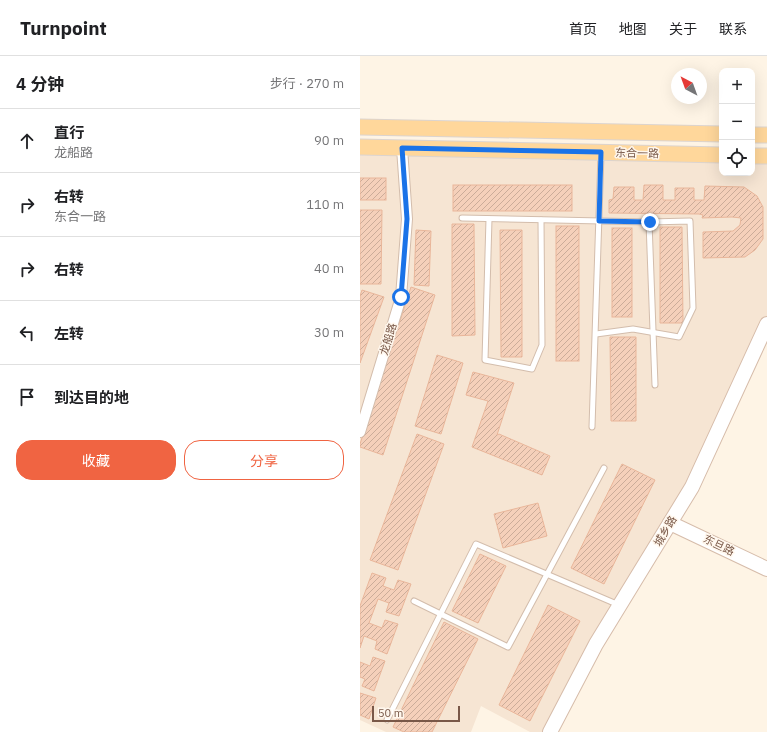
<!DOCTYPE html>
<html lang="zh">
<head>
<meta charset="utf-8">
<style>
	body { margin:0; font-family:"IBM Plex Sans","Noto Sans SC",sans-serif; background:#f2f2f2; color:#202124 }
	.controls { position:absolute; right:12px; top:12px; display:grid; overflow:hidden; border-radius:8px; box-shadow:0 4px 16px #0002 }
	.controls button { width:36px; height:36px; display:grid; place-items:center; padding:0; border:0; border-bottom:1px solid #e0e0e0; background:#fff; color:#202124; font:20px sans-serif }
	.compass { position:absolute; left:311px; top:12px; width:36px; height:36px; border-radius:50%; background:#fff; box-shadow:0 4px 16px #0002; rotate:319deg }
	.scale { position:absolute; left:12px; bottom:10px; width:88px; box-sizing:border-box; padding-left:4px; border:2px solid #795848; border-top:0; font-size:11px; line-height:14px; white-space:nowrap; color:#795848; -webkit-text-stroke:3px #fff7ed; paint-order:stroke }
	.stop { position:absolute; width:12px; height:12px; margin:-9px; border:3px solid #1a73e8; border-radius:50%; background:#fff }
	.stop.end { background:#1a73e8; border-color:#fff; box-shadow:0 1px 4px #0008 }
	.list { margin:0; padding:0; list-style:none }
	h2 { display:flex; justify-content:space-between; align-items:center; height:52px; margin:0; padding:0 16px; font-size:17px }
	h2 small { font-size:13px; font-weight:400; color:#757577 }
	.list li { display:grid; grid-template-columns:26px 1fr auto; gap:12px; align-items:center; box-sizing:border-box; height:64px; padding:0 16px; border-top:1px solid #e0e0e0 }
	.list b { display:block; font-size:15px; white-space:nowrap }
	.list p { margin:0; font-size:13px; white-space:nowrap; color:#757577 }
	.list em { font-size:13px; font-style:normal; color:#757577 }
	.actions { display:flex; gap:8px; padding:12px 16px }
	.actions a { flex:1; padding:9px 0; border:1px solid #f06442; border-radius:16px; text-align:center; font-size:14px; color:#f06442 }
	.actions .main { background:#f06442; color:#fff }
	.icon { flex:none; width:22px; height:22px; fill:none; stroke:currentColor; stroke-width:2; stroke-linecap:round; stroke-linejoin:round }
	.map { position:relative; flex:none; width:407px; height:676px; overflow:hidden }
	header { display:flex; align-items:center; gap:24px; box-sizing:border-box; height:56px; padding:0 20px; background:#fff; border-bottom:1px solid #e0e0e0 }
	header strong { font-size:19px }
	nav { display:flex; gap:22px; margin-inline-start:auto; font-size:14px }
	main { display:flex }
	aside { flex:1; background:#fff }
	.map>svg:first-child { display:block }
	.residential { fill:#f6e5d3 }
	.building { fill:url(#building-hatch); stroke:#e9b69a }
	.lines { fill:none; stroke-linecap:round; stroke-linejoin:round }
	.lane-casing { stroke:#d3bdac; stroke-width:7 }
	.street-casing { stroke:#d3bdac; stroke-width:12 }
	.secondary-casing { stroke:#d6bcaa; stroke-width:16 }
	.primary-casing { stroke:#dcd4cf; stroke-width:17 }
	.lane { stroke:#fff; stroke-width:5 }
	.street { stroke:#fff; stroke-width:10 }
	.secondary { stroke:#fff; stroke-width:14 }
	.primary { stroke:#ffd79b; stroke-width:15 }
	.route { stroke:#1a73e8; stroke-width:5 }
	.labels { text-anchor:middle; stroke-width:3; stroke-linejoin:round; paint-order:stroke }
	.street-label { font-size:11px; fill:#795848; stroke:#fff7ed }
</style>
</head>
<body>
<header>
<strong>Turnpoint</strong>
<nav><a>首页</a><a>地图</a><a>关于</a><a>联系</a></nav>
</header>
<main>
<aside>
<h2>4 分钟<small>步行 · 270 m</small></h2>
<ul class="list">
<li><svg class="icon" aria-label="ahead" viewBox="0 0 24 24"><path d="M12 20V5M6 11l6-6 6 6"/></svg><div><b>直行</b><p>龙船路</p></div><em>90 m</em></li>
<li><svg class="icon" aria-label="right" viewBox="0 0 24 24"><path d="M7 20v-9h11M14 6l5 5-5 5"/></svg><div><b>右转</b><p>东合一路</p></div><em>110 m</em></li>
<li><svg class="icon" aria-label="right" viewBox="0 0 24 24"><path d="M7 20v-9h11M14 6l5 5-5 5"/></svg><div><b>右转</b></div><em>40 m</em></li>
<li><svg class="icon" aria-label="left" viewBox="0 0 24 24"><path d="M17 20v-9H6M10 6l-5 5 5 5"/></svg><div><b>左转</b></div><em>30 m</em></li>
<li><svg class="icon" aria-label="arrive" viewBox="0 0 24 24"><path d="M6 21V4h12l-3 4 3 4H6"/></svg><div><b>到达目的地</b></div></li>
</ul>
<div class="actions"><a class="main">收藏</a><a>分享</a></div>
</aside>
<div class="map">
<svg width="407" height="676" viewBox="0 0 407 676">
	<defs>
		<pattern id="building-hatch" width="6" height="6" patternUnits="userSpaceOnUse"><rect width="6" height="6" fill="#f5d0ba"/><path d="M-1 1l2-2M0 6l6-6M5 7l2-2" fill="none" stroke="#cbac99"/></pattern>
	</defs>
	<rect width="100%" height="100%" fill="#fef4e5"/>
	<!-- residential -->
	<polygon class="residential" points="0,91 362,99 362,117 392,117 392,100 407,100 407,268 332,431 190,676 170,676 121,650 111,676 26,676 0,664"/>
	<!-- building -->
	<g class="building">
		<rect x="0" y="122" width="26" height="22"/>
		<rect x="93" y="129" width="119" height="26"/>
		<polygon points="284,129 303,129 303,144 315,144 315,132 334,132 334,144 344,144 345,130 384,131 397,140 403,151 403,183 395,194 385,201 343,202 343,176 373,175 380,169 381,162 372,161 342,162 343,159 339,158 249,157 249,144 253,143 254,131 274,131 274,144 283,144"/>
		<polygon points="0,154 22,154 21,228 0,228"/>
		<polygon points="92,168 114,168 115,279 92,280"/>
		<rect x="196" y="170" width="23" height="135"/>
		<polygon points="300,171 322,171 323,267 300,267"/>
		<rect x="252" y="172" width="20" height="89"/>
		<polygon points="56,174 71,175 69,230 54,229"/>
		<polygon points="140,174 162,174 162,301 141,301"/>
		<polygon points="51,231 75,239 23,399 0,391 0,388"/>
		<polygon points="2,234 24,241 0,307 0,240"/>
		<polygon points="250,281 276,281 276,365 251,365"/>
		<polygon points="77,299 103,307 81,378 55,370"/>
		<polygon points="113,316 154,327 137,379 139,378 190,400 182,419 112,391 128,345 106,339"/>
		<polygon points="57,378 84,388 38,514 10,504"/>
		<polygon points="262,408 295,424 244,528 211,512"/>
		<polygon points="178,447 187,480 143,492 134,458"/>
		<polygon points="120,498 146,510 118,567 92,555"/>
		<polygon points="12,517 26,522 23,530 34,534 38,524 51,528 39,560 26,556 29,547 18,543 9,567 22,572 25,564 38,568 27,598 15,593 17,585 4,580 0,592 0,550"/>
		<polygon points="188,549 220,565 170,665 139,649"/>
		<polygon points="84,566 118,583 72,676 44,676 33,671"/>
		<polygon points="13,601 25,605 14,635 2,630 5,623 0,621 0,606 10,610"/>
		<polygon points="0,637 16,642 9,663 0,659"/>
	</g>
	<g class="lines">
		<defs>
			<g id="lane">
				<polyline points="102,162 289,166 330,165 333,252 319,281 273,273 236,278"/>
				<polyline points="129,163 125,304 172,313 182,289 181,164"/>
				<polyline points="289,166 295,329"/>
				<polyline points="232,371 241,98"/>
				<polyline points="54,545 148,591 244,412"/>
				<polyline points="27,664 116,488 259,549"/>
			</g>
			<polyline id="street" points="0,376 41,241 47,163 42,92"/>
			<g id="secondary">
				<polyline points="310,467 407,513"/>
				<polyline points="190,676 236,588 332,431 407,268"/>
			</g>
			<g id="primary">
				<polyline points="0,71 362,78"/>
				<polyline points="392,79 407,79"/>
				<polyline points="0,91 362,99"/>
				<polyline points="392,100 407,100"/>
			</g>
		</defs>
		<!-- lane casing -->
		<use href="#lane" class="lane-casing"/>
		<!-- street casing -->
		<use href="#street" class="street-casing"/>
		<!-- secondary casing -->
		<use href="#secondary" class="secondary-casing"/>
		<!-- primary casing -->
		<use href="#primary" class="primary-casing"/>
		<!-- lane -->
		<use href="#lane" class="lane"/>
		<!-- street -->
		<use href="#street" class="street"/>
		<!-- secondary -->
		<use href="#secondary" class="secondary"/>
		<!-- primary -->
		<use href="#primary" class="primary"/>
	</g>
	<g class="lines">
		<!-- route -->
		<polyline class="route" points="41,241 47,163 42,92 241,96 239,165 290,166"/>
	</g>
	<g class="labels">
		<!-- street labels -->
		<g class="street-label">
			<text transform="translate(277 97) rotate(1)" y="4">东合一路</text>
			<text transform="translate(28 283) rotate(-73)" y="4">龙船路</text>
			<text transform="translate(305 475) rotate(-59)" y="4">城乡路</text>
			<text transform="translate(359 489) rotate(26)" y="4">东旦路</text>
		</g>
	</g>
</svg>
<div class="controls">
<button>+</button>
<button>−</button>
<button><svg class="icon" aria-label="locate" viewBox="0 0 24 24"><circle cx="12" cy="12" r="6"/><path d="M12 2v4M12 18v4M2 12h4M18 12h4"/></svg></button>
</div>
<svg class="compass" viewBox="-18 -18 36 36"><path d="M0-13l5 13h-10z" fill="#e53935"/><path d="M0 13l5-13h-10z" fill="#757577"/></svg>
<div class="scale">50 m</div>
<div class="stop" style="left:41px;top:241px"></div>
<div class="stop end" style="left:290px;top:166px"></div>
</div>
</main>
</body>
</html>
